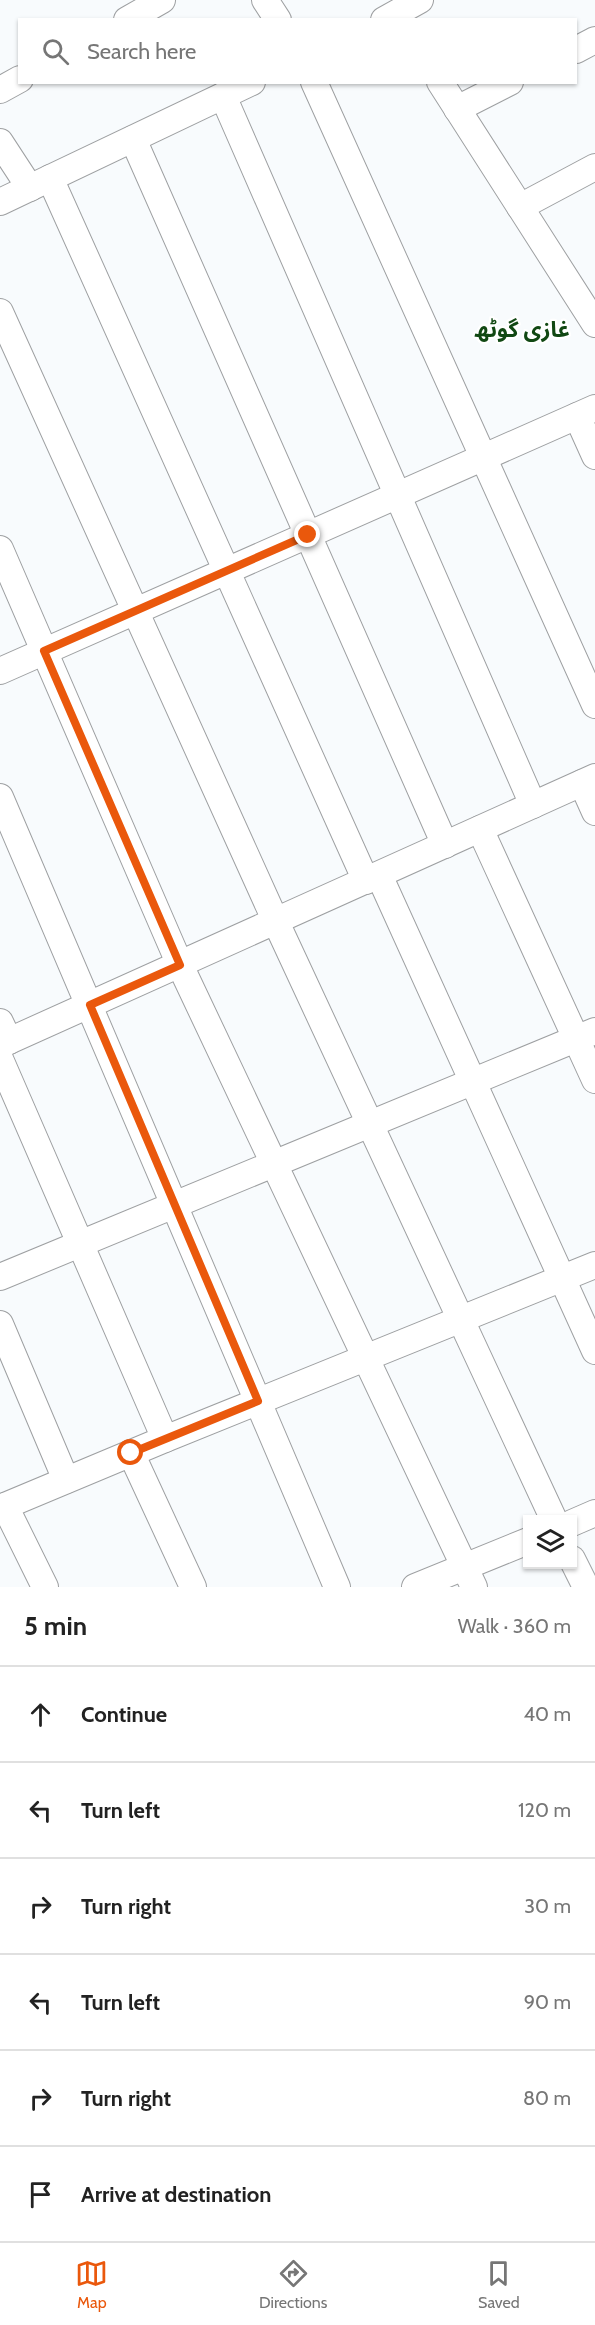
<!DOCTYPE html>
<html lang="en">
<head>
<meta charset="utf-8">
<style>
	body { margin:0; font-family:Cabin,"Noto Sans Arabic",sans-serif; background:#f6f6f6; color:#222 }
	.controls { position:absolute; right:18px; bottom:18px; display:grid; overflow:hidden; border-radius:0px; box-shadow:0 2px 4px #0004 }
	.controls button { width:54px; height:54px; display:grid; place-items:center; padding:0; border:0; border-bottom:2px solid #e0e0e0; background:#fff; color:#222; font:30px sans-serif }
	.stop { position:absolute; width:18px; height:18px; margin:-14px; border:4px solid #ea580c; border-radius:50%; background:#fff }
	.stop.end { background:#ea580c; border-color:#fff; box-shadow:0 2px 6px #0008 }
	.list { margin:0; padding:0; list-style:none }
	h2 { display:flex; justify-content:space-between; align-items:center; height:78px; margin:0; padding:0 24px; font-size:26px }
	h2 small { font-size:20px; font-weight:400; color:#767676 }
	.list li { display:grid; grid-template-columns:39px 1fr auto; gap:18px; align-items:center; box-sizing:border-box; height:96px; padding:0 24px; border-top:2px solid #e0e0e0 }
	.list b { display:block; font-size:22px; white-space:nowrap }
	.list em { font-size:20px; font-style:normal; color:#767676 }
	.icon { flex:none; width:33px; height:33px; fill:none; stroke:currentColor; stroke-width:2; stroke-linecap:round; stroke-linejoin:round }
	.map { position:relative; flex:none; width:595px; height:1587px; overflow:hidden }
	.search { position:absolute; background:#fff; box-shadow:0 2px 4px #0004; left:18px; right:18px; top:18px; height:66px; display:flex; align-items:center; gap:15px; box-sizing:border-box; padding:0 21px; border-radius:0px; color:#767676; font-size:22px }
	.sheet { height:654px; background:#fff }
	nav { display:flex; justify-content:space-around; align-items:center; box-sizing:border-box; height:84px; border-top:2px solid #e0e0e0; background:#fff; font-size:16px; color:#767676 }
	nav a { display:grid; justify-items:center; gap:3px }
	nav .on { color:#ea580c }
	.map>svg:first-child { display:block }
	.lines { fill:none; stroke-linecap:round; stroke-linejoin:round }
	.minor-casing { stroke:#9ea0a2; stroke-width:28 }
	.minor { stroke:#fff; stroke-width:26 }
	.route { stroke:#ea580c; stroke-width:8 }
	.labels { text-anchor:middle; stroke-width:4.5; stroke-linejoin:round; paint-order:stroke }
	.district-label { font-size:22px; font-weight:bold; fill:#114813; stroke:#fff }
</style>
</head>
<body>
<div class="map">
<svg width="595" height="1587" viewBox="0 0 595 1587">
	<rect width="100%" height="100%" fill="#f8fbfd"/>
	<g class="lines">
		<defs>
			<g id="minor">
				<polyline points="265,0 278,20"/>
				<polyline points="127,20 162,0"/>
				<polyline points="384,20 420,0"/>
				<polyline points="576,50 595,40"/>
				<polyline points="314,82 595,705"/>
				<polyline points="440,82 595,324"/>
				<polyline points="0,90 20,79"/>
				<polyline points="223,96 533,805"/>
				<polyline points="457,109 510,82"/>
				<polyline points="133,139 445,845"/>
				<polyline points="0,142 30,188"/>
				<polyline points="50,178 366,881"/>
				<polyline points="0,202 252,82"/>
				<polyline points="520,207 595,167"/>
				<polyline points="0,312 276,922 554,1520"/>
				<polyline points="577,416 595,456"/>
				<polyline points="0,549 180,965 474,1587"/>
				<polyline points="0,671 595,408"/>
				<polyline points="582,783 595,812"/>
				<polyline points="0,797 337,1587"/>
				<polyline points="480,829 595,1080"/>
				<polyline points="379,875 595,1351"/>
				<polyline points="0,1022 9,1041"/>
				<polyline points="0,1045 595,777"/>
				<polyline points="0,1059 165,1439"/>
				<polyline points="0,1277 595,1031"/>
				<polyline points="0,1324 66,1480"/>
				<polyline points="131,1453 193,1587"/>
				<polyline points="5,1506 45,1587"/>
				<polyline points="0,1508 165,1439 595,1265"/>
				<polyline points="572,1523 595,1513"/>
				<polyline points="572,1559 586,1587"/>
				<polyline points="415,1587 528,1541"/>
			</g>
		</defs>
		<!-- minor casing -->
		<use href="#minor" class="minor-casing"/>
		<!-- minor -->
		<use href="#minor" class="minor"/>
	</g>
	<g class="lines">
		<!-- route -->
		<polyline class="route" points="131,1453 258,1401 90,1005 180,965 44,651 308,535"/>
	</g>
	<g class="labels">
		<!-- district labels -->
		<g class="district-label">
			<text x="522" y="337">غازی گوٹھ</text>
		</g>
	</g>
</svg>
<div class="controls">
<button><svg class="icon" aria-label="layers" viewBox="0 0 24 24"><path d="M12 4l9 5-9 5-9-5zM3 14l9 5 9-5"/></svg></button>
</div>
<div class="stop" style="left:131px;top:1453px"></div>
<div class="stop end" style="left:308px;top:535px"></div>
<div class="search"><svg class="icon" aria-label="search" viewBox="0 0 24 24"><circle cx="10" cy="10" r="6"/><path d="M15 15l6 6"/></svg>Search here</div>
</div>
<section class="sheet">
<h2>5 min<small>Walk · 360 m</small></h2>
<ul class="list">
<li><svg class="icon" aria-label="ahead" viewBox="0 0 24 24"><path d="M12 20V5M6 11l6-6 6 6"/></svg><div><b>Continue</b></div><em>40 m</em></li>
<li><svg class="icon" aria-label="left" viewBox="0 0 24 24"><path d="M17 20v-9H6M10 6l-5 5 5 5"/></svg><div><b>Turn left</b></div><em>120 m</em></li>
<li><svg class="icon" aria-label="right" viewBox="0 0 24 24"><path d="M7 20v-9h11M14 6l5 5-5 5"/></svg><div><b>Turn right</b></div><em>30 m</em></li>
<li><svg class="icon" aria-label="left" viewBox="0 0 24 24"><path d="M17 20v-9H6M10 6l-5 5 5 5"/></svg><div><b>Turn left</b></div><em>90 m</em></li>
<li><svg class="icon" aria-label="right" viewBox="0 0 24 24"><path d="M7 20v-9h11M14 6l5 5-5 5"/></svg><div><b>Turn right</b></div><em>80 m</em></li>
<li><svg class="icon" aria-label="arrive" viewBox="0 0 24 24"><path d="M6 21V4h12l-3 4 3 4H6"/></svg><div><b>Arrive at destination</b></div></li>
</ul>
</section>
<nav>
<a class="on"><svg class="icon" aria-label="map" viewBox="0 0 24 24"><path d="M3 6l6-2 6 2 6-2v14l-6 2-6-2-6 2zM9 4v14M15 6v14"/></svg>Map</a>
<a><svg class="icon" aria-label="directions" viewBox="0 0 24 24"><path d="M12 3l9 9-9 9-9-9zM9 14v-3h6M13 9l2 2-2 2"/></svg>Directions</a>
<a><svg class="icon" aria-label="saved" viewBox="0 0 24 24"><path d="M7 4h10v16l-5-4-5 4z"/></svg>Saved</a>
</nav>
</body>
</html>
